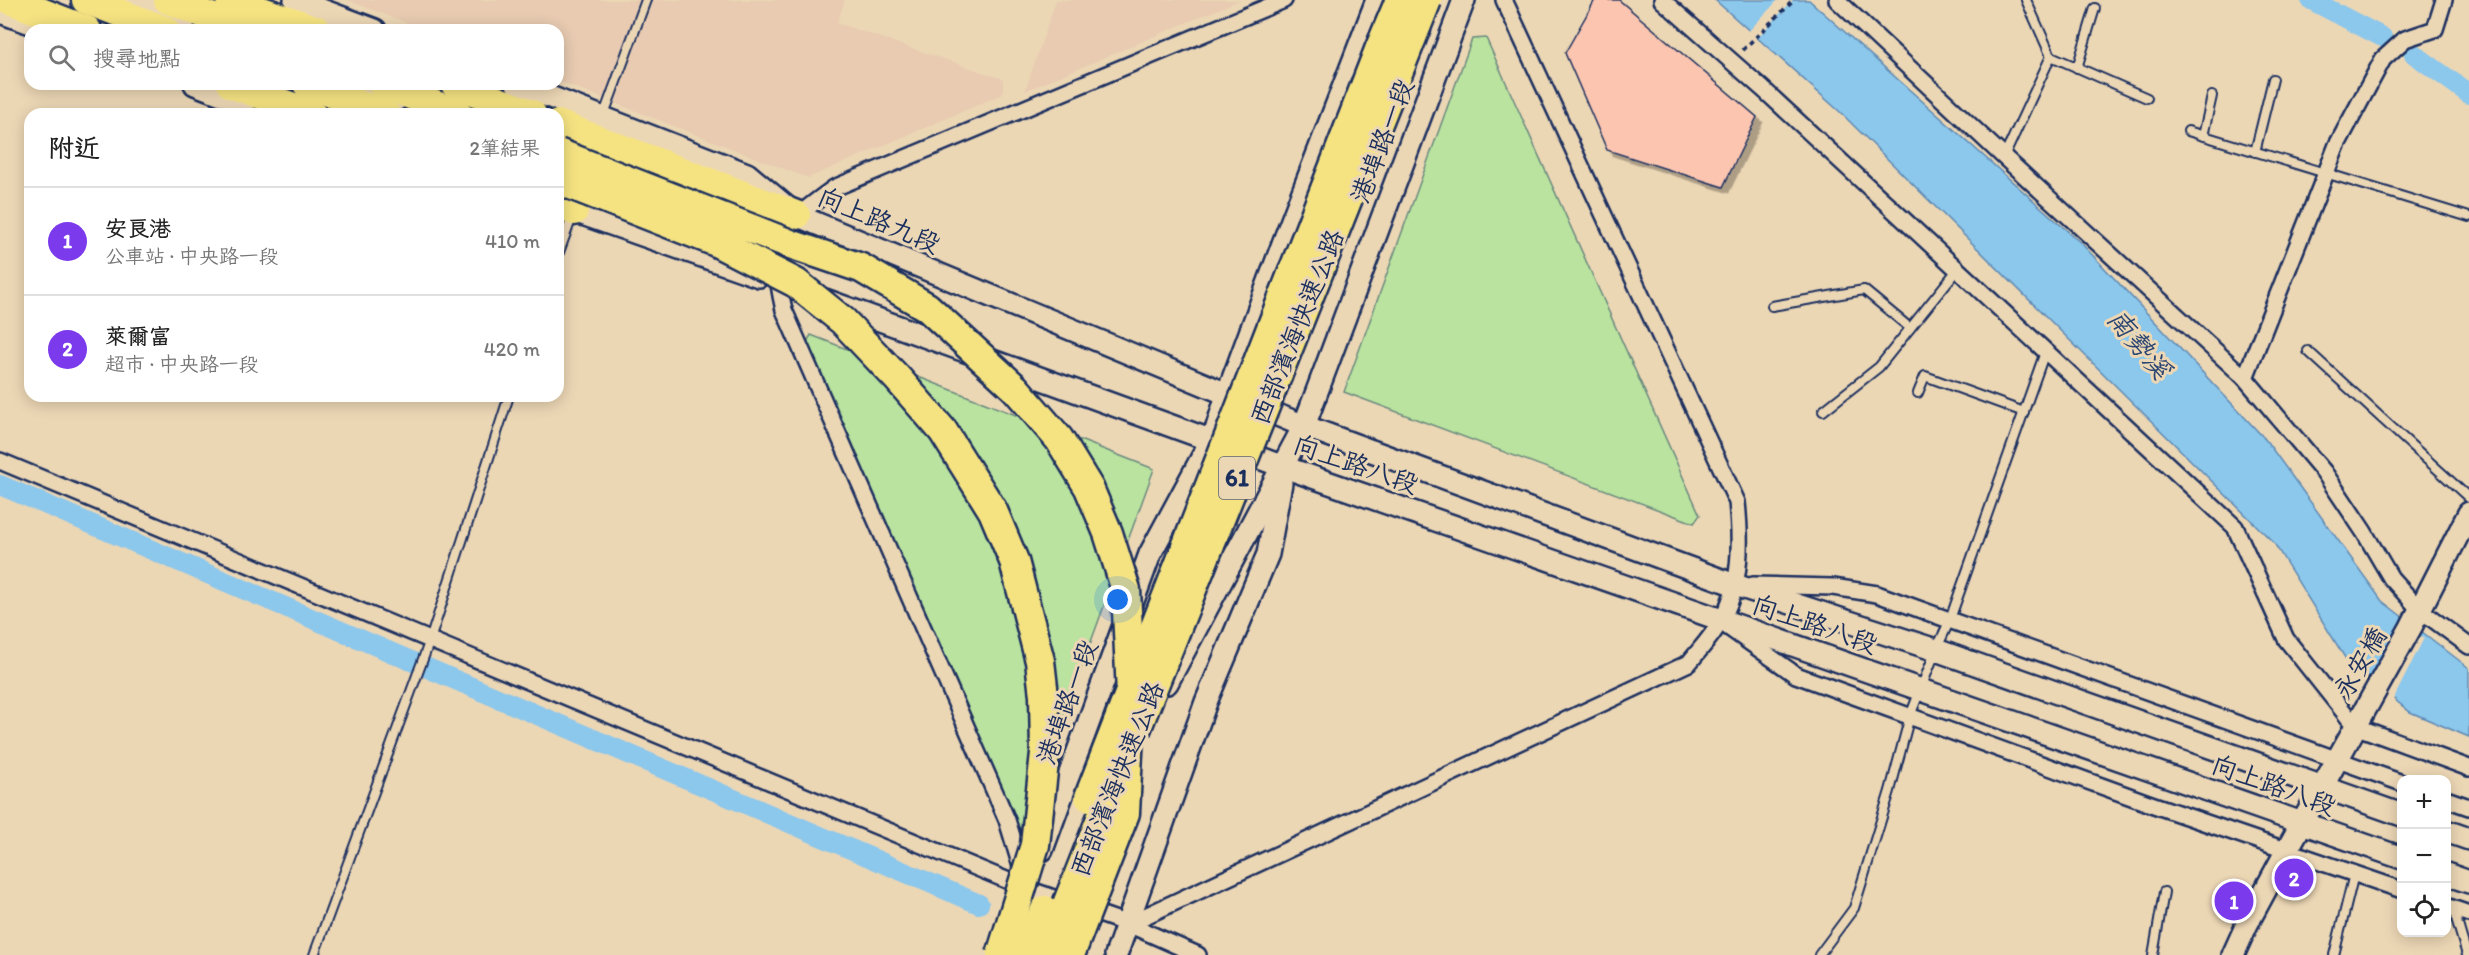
<!DOCTYPE html>
<html lang="zh-TW">
<head>
<meta charset="utf-8">
<style>
	body { margin:0; font-family:Itim,"LXGW WenKai TC",sans-serif; background:#f2f2f2; color:#222 }
	.controls { position:absolute; right:18px; bottom:18px; display:grid; overflow:hidden; border-radius:12px; box-shadow:0 3px 15px #0003 }
	.controls button { width:54px; height:54px; display:grid; place-items:center; padding:0; border:0; border-bottom:2px solid #e0e0e0; background:#fff; color:#222; font:30px sans-serif }
	.you { position:absolute; left:1118px; top:600px; width:21px; height:21px; margin:-15px; border:4px solid #fff; border-radius:50%; background:#1a73e8; box-shadow:0 0 0 9px #1a73e833 }
	.badge { display:grid; place-items:center; width:39px; height:39px; border-radius:50%; background:#7c3aed; color:#fff; font-size:20px; font-weight:700 }
	.pin { position:absolute; translate:-50% -50%; border:3px solid #fff; box-shadow:0 2px 6px #0006 }
	.list { margin:0; padding:0; list-style:none }
	h2 { display:flex; justify-content:space-between; align-items:center; height:78px; margin:0; padding:0 24px; font-size:26px }
	h2 small { font-size:20px; font-weight:400; color:#767676 }
	.list li { display:grid; grid-template-columns:39px 1fr auto; gap:18px; align-items:center; box-sizing:border-box; height:108px; padding:0 24px; border-top:2px solid #e0e0e0 }
	.list b { display:block; font-size:22px; white-space:nowrap }
	.list p { margin:0; font-size:20px; white-space:nowrap; color:#767676 }
	.list em { font-size:20px; font-style:normal; color:#767676 }
	.icon { flex:none; width:33px; height:33px; fill:none; stroke:currentColor; stroke-width:2; stroke-linecap:round; stroke-linejoin:round }
	.map { position:relative; flex:none; width:2469px; height:955px; overflow:hidden }
	.search { position:absolute; background:#fff; box-shadow:0 3px 15px #0003; left:24px; top:24px; width:540px; height:66px; display:flex; align-items:center; gap:15px; box-sizing:border-box; padding:0 21px; border-radius:18px; color:#767676; font-size:22px }
	.panel { position:absolute; background:#fff; box-shadow:0 3px 15px #0003; left:24px; top:108px; width:540px; height:294px; border-radius:18px }
	.map>svg:first-child { display:block }
	.built { fill:#e8cbb1 }
	.green { fill:#bae39f; stroke:#6a897e; stroke-width:1.5 }
	.water { fill:#8cc7ec; stroke:#5f8ab3; stroke-width:1.5 }
	.pier { fill:#ecd7b5 }
	.lines { fill:none; stroke-linecap:round; stroke-linejoin:round }
	.canal { stroke:#8cc7ec; stroke-width:20 }
	.building { fill:#fcc5b0; stroke:#1b2f5e; stroke-width:1.5; filter:url(#shadow) }
	.lane-casing { stroke:#1b2f5e; stroke-width:12 }
	.street-casing { stroke:#1b2f5e; stroke-width:20 }
	.secondary-casing { stroke:#1b2f5e; stroke-width:26 }
	.highway-casing { stroke:#1b2f5e; stroke-width:33 }
	.path { stroke:#1b2f5e; stroke-width:4; stroke-dasharray:4.5 4.5; stroke-linecap:butt }
	.lane { stroke:#ecd7b5; stroke-width:8 }
	.street { stroke:#ecd7b5; stroke-width:15 }
	.secondary { stroke:#ecd7b5; stroke-width:21 }
	.highway { stroke:#f5e382; stroke-width:28 }
	.highway-bridge-casing { stroke:#1b2f5e; stroke-width:33; stroke-linecap:butt }
	.highway-bridge { stroke:#f5e382; stroke-width:28 }
	.labels { text-anchor:middle; stroke-width:6; stroke-linejoin:round; paint-order:stroke }
	.shield { fill:#ecd7b5; stroke:#5a6178; stroke-width:1.5 }
	.shield-label { font-size:24px; font-weight:bold; fill:#1b2f5e }
	.street-label { font-size:26px; fill:#1b2f5e; stroke:#ecd7b5 }
	.water-label { font-size:27px; font-style:italic; fill:#2c4673; stroke:#ecd7b5 }
</style>
</head>
<body>
<div class="map">
<svg width="2469" height="955" viewBox="0 0 2469 955">
	<defs>
		<filter id="shadow"><feDropShadow dx="5.5" dy="5.5" stdDeviation="0" flood-color="#0004"/></filter>
	</defs>
	<rect width="100%" height="100%" fill="#ecd7b5"/>
	<filter id="ink" filterUnits="userSpaceOnUse"><feTurbulence type="fractalNoise" baseFrequency=".0167" numOctaves="2"/><feDisplacementMap in="SourceGraphic" scale="12" xChannelSelector="R" yChannelSelector="G"/><feConvolveMatrix kernelMatrix="1 2 1 2 8 2 1 2 1" color-interpolation-filters="sRGB"/></filter>
	<g filter="url(#ink)">
		<!-- built -->
		<g class="built">
			<polygon points="347,0 845,0 837,23 1003,79 1003,94 808,178 558,81 558,30 425,30"/>
			<polygon points="1056,0 1240,0 1025,91"/>
		</g>
		<!-- green -->
		<g class="green">
			<polygon points="1486,38 1700,515 1694,523 1344,392 1472,39"/>
			<polygon points="811,335 1154,469 1023,828 1014,829 805,345"/>
		</g>
		<!-- water -->
		<polygon class="water" points="1715,0 1809,0 2082,244 2265,439 2382,601 2469,668 2469,737 2410,712 2347,661 2274,543 1839,111"/>
		<!-- pier -->
		<g class="pier">
			<polygon points="1778,0 1793,0 1755,40 1747,33"/>
			<polygon points="2405,628 2424,638 2392,702 2373,686"/>
		</g>
		<g class="lines">
			<!-- canal -->
			<g class="canal">
				<polyline points="2311,0 2382,37"/>
				<polyline points="2414,54 2469,94"/>
				<polyline points="0,485 979,904"/>
			</g>
		</g>
		<!-- building -->
		<polygon class="building" points="1595,0 1619,0 1757,117 1723,187 1607,150 1565,53"/>
		<g class="lines">
			<defs>
				<g id="lane">
					<polyline points="2026,0 2051,56 2147,98"/>
					<polyline points="2077,68 2095,8"/>
					<polyline points="603,117 646,0"/>
					<polyline points="2188,131 2469,217"/>
					<polyline points="2203,136 2212,96"/>
					<polyline points="2255,152 2273,79"/>
					<polyline points="2004,157 2051,56"/>
					<polyline points="558,255 572,217"/>
					<polyline points="1772,306 1864,290 1910,328"/>
					<polyline points="2308,351 2469,498"/>
					<polyline points="1918,393 1925,376 2024,412"/>
					<polyline points="1823,411 1879,367 1957,270"/>
					<polyline points="2453,908 2467,955"/>
					<polyline points="314,955 430,640 509,396"/>
					<polyline points="1819,955 1854,908 1890,791 1910,716 1936,650 1949,622 2045,352"/>
					<polyline points="2153,955 2164,892"/>
					<polyline points="2334,955 2354,874"/>
				</g>
				<g id="street">
					<polyline points="1662,0 1763,89 2235,527 2286,639 2355,726 2469,768"/>
					<polyline points="1837,0 2004,157 2245,378 2324,472 2364,532 2391,578 2419,609 2469,646"/>
					<polyline points="2245,378 2337,145 2383,59 2405,39 2435,29 2444,0"/>
					<polyline points="0,461 1028,889 1128,924 1198,955"/>
					<polyline points="1753,585 1833,587 1877,594 2402,783"/>
					<polyline points="1728,627 1796,675 2151,804 2402,890"/>
					<polyline points="2446,799 2469,807"/>
					<path d="M1023,873L1007,820L784,310C768,239 777,229 834,188L1284,0"/>
					<polyline points="2446,906 2469,914"/>
					<path d="M1128,924L1689,663C1699,650 1712,637 1720,622C1742,587 1741,542 1737,502L1504,0"/>
				</g>
				<g id="secondary">
					<polyline points="131,0 185,20"/>
					<polyline points="295,0 375,30"/>
					<polyline points="0,12 47,29"/>
					<polyline points="195,84 245,103"/>
					<polyline points="354,84 396,100"/>
					<polyline points="517,84 747,174 796,215 1304,426 1735,585 1936,650 2402,815"/>
					<polyline points="562,210 574,211 759,276"/>
					<polyline points="825,300 1284,467 2402,858"/>
					<polyline points="1209,453 1227,395 1284,241 1377,0"/>
					<polyline points="1167,683 1304,426 1464,0"/>
					<polyline points="2446,831 2469,839"/>
					<polyline points="1042,850 1150,554 1211,441"/>
					<polyline points="2446,874 2469,882"/>
					<polyline points="1116,955 1206,702 1268,554 1281,483"/>
					<polyline points="2233,955 2247,924 2287,850 2411,627 2469,513"/>
				</g>
				<g id="highway">
					<polyline points="10,0 87,30"/>
					<polyline points="86,0 165,30"/>
					<polyline points="168,0 244,30"/>
					<polyline points="230,0 317,30"/>
					<polyline points="231,84 312,114"/>
					<polyline points="307,84 386,114"/>
					<polyline points="382,84 459,114"/>
					<polyline points="455,84 532,114"/>
					<polyline points="558,124 796,215"/>
					<polyline points="558,205 574,211"/>
				</g>
			</defs>
			<!-- lane casing -->
			<use href="#lane" class="lane-casing"/>
			<!-- street casing -->
			<use href="#street" class="street-casing"/>
			<!-- secondary casing -->
			<use href="#secondary" class="secondary-casing"/>
			<!-- highway casing -->
			<use href="#highway" class="highway-casing"/>
			<!-- path -->
			<polyline class="path" points="1743,50 1794,0"/>
			<!-- lane -->
			<use href="#lane" class="lane"/>
			<!-- street -->
			<use href="#street" class="street"/>
			<!-- secondary -->
			<use href="#secondary" class="secondary"/>
			<!-- highway -->
			<use href="#highway" class="highway"/>
			<defs>
				<g id="highway-bridge">
					<polyline points="558,153 793,245 861,268 927,307 1015,388 1059,439 1089,488 1108,533 1126,590 1131,694 1125,813 1070,955"/>
					<polyline points="558,180 716,242 796,283 843,321 898,379 943,431 993,511 1014,561 1040,661 1044,696 1045,753 1035,845 1001,955"/>
					<polyline points="1136,730 1427,0"/>
					<polyline points="1089,797 1379,50 1400,0"/>
					<polyline points="1024,955 1045,910"/>
					<polyline points="1047,955 1119,773"/>
				</g>
			</defs>
			<!-- highway-bridge casing -->
			<use href="#highway-bridge" class="highway-bridge-casing"/>
			<!-- highway-bridge -->
			<use href="#highway-bridge" class="highway-bridge"/>
		</g>
	</g>
	<g class="labels">
		<!-- shield labels -->
		<rect class="shield" x="1219" y="457" width="36" height="42" rx="4.5"/>
		<g class="shield-label">
			<text x="1237" y="486">61</text>
		</g>
		<!-- street labels -->
		<g class="street-label">
			<text transform="translate(1382 141) rotate(-69)" y="9">港埠路一段</text>
			<text transform="translate(879 220) rotate(23)" y="9">向上路九段</text>
			<text transform="translate(1297 327) rotate(-68)" y="9">西部濱海快速公路</text>
			<text transform="translate(1356 464) rotate(19)" y="9">向上路八段</text>
			<text transform="translate(1815 624) rotate(19)" y="9">向上路八段</text>
			<text transform="translate(2360 663) rotate(-60)" y="9">永安橋</text>
			<text transform="translate(1067 702) rotate(-70)" y="9">港埠路一段</text>
			<text transform="translate(1117 779) rotate(-68)" y="9">西部濱海快速公路</text>
			<text transform="translate(2274 785) rotate(20)" y="9">向上路八段</text>
		</g>
		<!-- water labels -->
		<g class="water-label">
			<text transform="translate(2139 344) rotate(50)" y="9">南勢溪</text>
		</g>
	</g>
</svg>
<div class="controls">
<button>+</button>
<button>−</button>
<button><svg class="icon" aria-label="locate" viewBox="0 0 24 24"><circle cx="12" cy="12" r="6"/><path d="M12 2v4M12 18v4M2 12h4M18 12h4"/></svg></button>
</div>
<div class="you"></div>
<div class="pin badge" style="left:2234px;top:901px">1</div>
<div class="pin badge" style="left:2294px;top:878px">2</div>
<div class="search"><svg class="icon" aria-label="search" viewBox="0 0 24 24"><circle cx="10" cy="10" r="6"/><path d="M15 15l6 6"/></svg>搜尋地點</div>
<section class="panel">
<h2>附近<small>2筆結果</small></h2>
<ul class="list">
<li><span class="badge">1</span><div><b>安良港</b><p>公車站 · 中央路一段</p></div><em>410 m</em></li>
<li><span class="badge">2</span><div><b>萊爾富</b><p>超市 · 中央路一段</p></div><em>420 m</em></li>
</ul>
</section>
</div>
</body>
</html>
